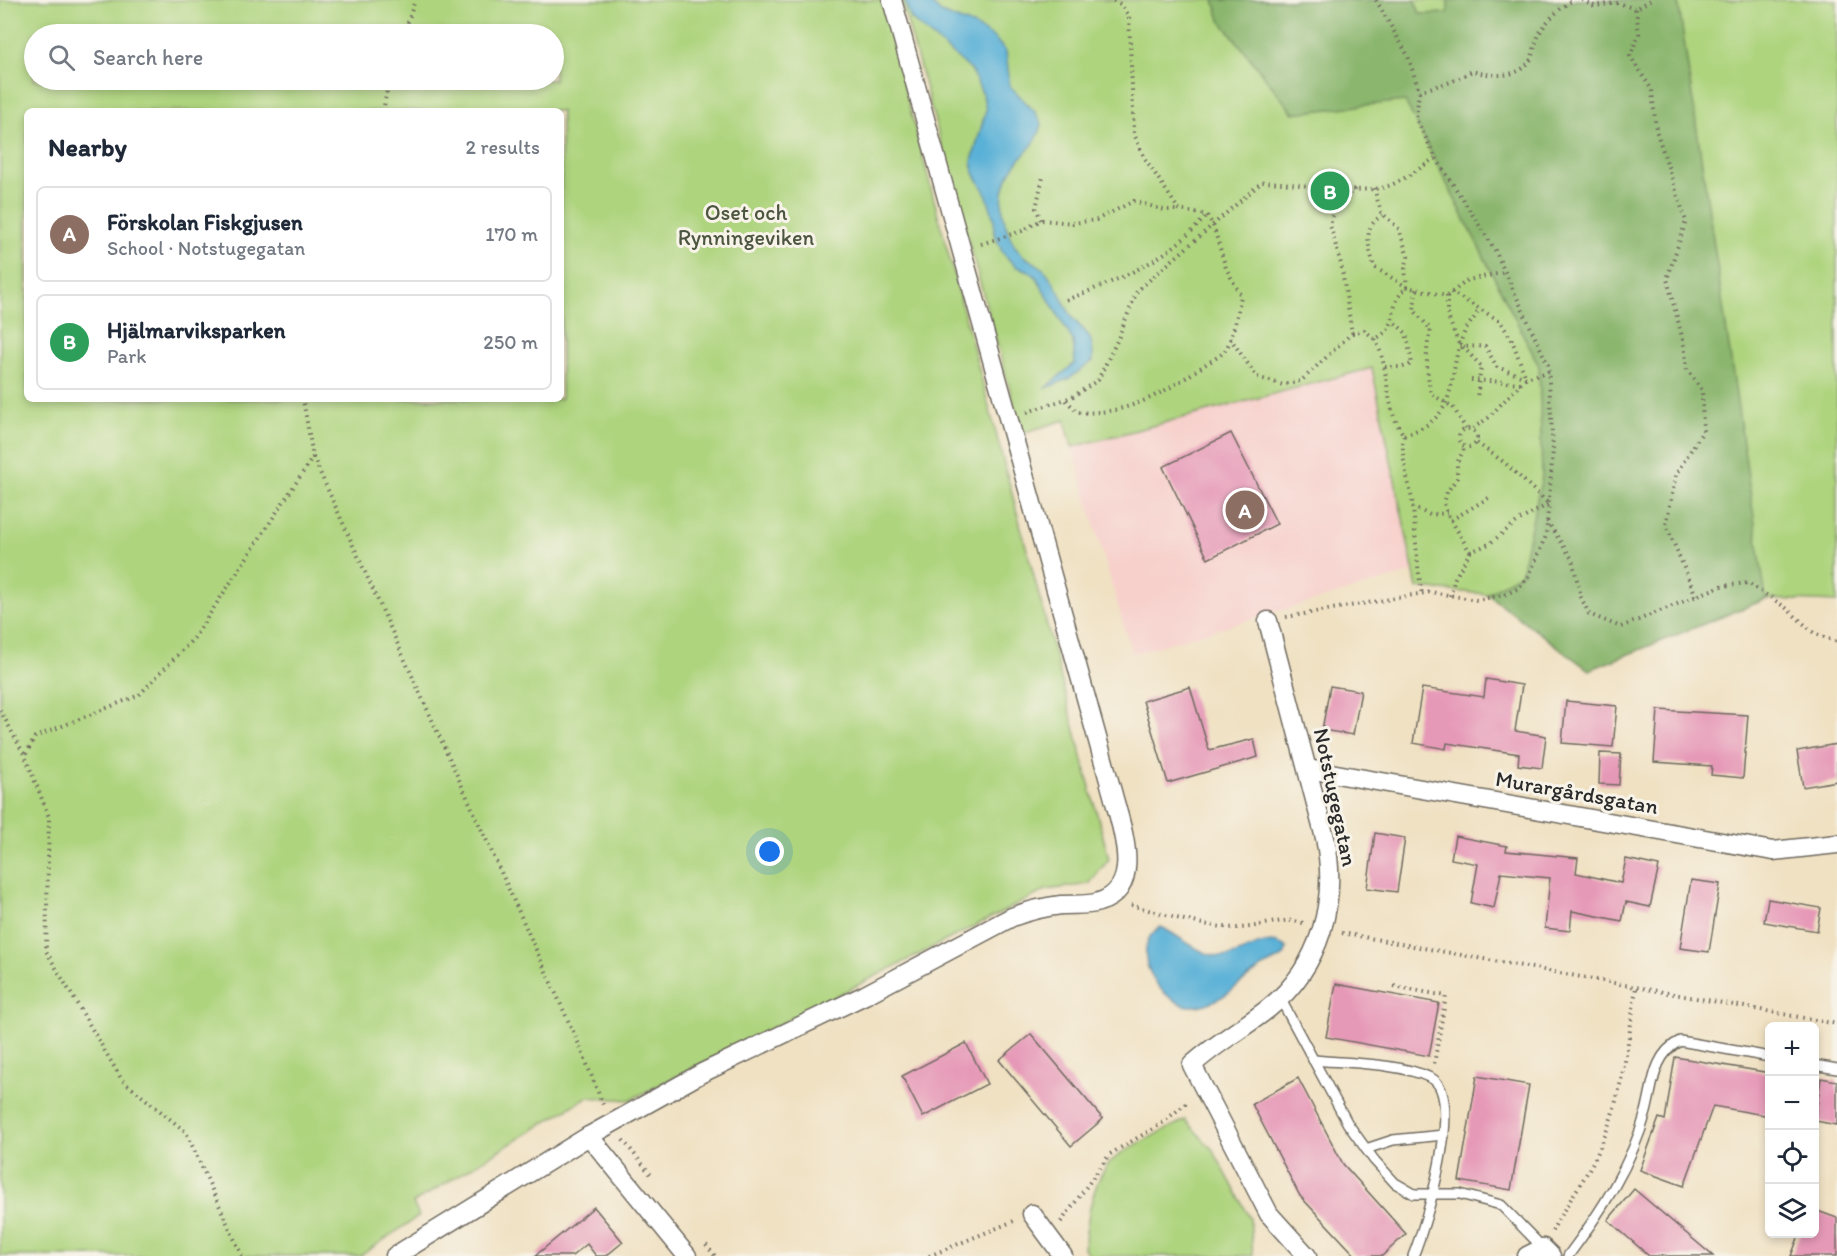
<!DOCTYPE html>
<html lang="en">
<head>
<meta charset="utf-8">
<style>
	body { margin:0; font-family:Itim,sans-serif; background:#f6f6f7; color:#1f2937 }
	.controls { position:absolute; right:18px; bottom:18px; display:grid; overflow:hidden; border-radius:9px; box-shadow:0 3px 9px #0003 }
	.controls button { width:54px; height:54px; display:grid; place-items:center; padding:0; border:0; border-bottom:2px solid #e0e1e3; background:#fff; color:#1f2937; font:30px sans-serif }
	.you { position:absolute; left:770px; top:852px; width:21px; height:21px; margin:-15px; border:4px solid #fff; border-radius:50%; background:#1a73e8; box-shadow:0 0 0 9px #1a73e833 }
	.badge { display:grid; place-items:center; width:39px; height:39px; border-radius:50%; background:#b5179e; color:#fff; font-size:20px; font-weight:700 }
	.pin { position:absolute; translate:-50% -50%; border:3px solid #fff; box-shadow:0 2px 6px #0006 }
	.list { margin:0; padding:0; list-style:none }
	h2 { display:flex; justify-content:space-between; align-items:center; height:78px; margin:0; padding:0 24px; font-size:26px }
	h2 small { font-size:20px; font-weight:400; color:#747a83 }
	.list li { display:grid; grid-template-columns:39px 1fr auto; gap:18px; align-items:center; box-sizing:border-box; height:96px; margin:0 12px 12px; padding:0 12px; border:2px solid #e0e1e3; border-radius:9px }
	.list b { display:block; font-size:22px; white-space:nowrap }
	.list p { margin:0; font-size:20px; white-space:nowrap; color:#747a83 }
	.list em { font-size:20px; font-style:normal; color:#747a83 }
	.icon { flex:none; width:33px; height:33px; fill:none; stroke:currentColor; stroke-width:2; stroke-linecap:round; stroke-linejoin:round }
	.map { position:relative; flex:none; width:1837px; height:1256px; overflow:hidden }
	.search { position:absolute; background:#fff; box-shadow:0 3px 9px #0003; left:24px; top:24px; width:540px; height:66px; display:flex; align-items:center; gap:15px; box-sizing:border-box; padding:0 21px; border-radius:33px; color:#747a83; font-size:22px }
	.panel { position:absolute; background:#fff; box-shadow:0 3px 9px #0003; left:24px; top:108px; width:540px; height:294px; border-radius:9px }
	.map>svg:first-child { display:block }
	.built { fill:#f7d0cc }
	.green { fill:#aed47e; stroke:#6c8054; stroke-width:1.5; fill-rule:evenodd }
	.forest { fill:#8ab66d; stroke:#5a704c; stroke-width:1.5 }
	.water { fill:#5ab1d7; stroke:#426e81; stroke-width:1.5 }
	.building { fill:#e699b7 }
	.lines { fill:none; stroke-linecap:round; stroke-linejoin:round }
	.lane-casing { stroke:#706b60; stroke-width:12 }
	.street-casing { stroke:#706b60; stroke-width:21 }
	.path { stroke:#706b60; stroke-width:4; stroke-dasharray:1.5 4.5; stroke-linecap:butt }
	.lane { stroke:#fff; stroke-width:9 }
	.street { stroke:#fff; stroke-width:18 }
	.labels { text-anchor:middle; stroke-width:6; stroke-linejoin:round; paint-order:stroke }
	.park-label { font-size:22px; fill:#4c5540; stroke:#f7f3e8 }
	.street-label { font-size:22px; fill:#2b2b2b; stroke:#f7f3e8 }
</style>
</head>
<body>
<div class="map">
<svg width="1837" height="1256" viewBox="0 0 1837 1256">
	<rect width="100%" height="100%" fill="#f7f3e8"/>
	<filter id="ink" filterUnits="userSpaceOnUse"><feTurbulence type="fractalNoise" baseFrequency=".0167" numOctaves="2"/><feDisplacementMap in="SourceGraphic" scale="12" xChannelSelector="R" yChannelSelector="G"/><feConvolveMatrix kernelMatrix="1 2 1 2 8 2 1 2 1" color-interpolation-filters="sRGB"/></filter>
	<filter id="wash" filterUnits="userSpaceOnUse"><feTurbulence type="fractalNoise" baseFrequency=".008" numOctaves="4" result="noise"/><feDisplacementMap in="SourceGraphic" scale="24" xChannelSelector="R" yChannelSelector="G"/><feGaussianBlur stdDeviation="1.35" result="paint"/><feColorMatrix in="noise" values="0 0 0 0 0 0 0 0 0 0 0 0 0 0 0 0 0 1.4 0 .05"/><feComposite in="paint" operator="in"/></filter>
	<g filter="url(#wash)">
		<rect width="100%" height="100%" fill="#f0e1c3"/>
		<!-- built -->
		<polygon class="built" points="1373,368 1413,572 1132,654 1072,447"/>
		<!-- green -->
		<g class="green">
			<path d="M0,0H881L1109,859L1089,884L1046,890L630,1100L587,1097L413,1203L419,1216L360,1256H0ZM34,34H554V80H34ZM27,111H561V399H27Z"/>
			<polygon points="901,0 1837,0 1837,602 1766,599 1589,670 1487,594 1417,588 1372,368 1072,447 1065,420 1022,433"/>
			<path d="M1185,1120L1213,1150L1250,1218L1253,1256H1091L1084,1248C1087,1224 1091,1187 1106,1167C1117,1151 1166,1130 1185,1120Z"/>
		</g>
		<!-- forest -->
		<polygon class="forest" points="1214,0 1415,0 1420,14 1448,13 1448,0 1678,0 1766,599 1589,670 1487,594 1521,573 1542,476 1539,366 1405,101 1293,113 1220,20"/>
		<!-- water -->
		<g class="water">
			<path d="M904,0H928L941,13L975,26L993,37L1006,51L1010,86L1035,112L1042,124C1035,155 1008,158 1003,194C1000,214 1009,245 1025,257C1033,262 1041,265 1047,273C1058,286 1063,303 1072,317C1077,325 1086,330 1090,338C1093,346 1093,353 1093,361L1068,379L1044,389L1075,363L1073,341L1036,277L1029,271L1015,266L1002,252L994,232V219L987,196L974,173L972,161L986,110L983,95L971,70L911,19Z"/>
			<path d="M1161,927C1182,937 1204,960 1229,956C1248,952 1267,933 1287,948L1284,956C1276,961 1267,964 1260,969C1240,982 1222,1003 1197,1006C1161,1011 1124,946 1161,927Z"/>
		</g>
		<g id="blocks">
			<!-- building -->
			<g class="building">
				<polygon points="1231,433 1277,524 1208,559 1163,467"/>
				<polygon points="1486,679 1522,685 1515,731 1546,736 1542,768 1518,765 1519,754 1447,743 1446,749 1413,743 1422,688 1484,697"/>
				<polygon points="1330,686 1361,691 1353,735 1322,730"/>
				<polygon points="1190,687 1209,750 1254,739 1258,757 1168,783 1143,701"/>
				<polygon points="1566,701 1617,706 1613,747 1562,743"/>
				<polygon points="1658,710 1748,715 1743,778 1711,775 1712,766 1654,762"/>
				<polygon points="1837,744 1837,781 1803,787 1797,751"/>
				<polygon points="1600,753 1621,754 1619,785 1599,784"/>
				<polygon points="1375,833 1405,838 1397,892 1367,888"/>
				<polygon points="1455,836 1507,846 1506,851 1578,858 1576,873 1621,883 1626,859 1659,866 1650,907 1626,902 1622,921 1572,911 1570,931 1545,928 1550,878 1501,873 1494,908 1471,903 1478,864 1451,859"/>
				<polygon points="1691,880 1720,884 1709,952 1680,948"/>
				<polygon points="1768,899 1821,908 1817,931 1764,922"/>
				<polygon points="1336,984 1439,1003 1429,1056 1326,1037"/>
				<polygon points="1031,1034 1103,1119 1071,1146 999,1060"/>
				<polygon points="966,1043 987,1084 923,1117 902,1076"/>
				<polygon points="1675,1057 1770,1073 1770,1116 1713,1106 1684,1186 1640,1170 1659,1118 1665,1120"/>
				<polygon points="1477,1076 1529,1085 1511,1190 1459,1181"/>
				<polygon points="1298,1078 1343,1164 1406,1234 1382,1256 1356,1256 1300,1196 1252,1104"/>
				<polygon points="1821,1078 1837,1081 1837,1125 1815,1121"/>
				<polygon points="1634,1189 1713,1256 1649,1256 1608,1220"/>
				<polygon points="594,1207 623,1242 606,1256 596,1256 587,1244 572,1256 535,1256"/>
				<polygon points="1815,1210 1837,1218 1837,1256 1791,1256 1800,1233 1815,1233"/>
			</g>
		</g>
	</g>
	<g filter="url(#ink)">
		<use href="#blocks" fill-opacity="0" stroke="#706b60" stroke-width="1.5"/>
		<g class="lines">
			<defs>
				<g id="lane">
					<polyline points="1280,998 1348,1124 1374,1160 1395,1183 1414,1194 1460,1194 1501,1205 1543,1248"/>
					<path d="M1313,1060C1347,1063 1401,1063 1431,1078C1466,1095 1425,1227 1413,1256"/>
					<polyline points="1814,1065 1837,1069"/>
					<polyline points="1366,1149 1393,1140 1444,1135"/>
					<path d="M1568,1256C1600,1213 1632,1164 1646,1112C1653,1086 1653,1054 1680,1041L1770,1057"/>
				</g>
				<g id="street">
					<path d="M1268,621L1325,838C1338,901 1321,966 1269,1008C1244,1028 1216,1043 1192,1065L1269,1214L1307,1256"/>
					<polyline points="1308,769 1773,851 1837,844"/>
					<polyline points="589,1136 687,1256"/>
					<polyline points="1032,1214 1063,1256"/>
					<path d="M395,1256L589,1136L702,1073L865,995L1012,917C1028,911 1044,907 1061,905C1073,904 1088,906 1099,902C1145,888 1121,826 1113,795L892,0"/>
					<polyline points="1527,1256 1543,1248 1551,1256"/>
				</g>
			</defs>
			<!-- lane casing -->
			<use href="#lane" class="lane-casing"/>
			<!-- street casing -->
			<use href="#street" class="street-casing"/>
			<!-- path -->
			<g class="path">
				<polyline points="1582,0 1594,6 1618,3 1636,9 1650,0"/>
				<polyline points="1636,9 1639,34 1630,56 1652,90 1656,130 1686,221 1667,279 1684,344 1687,369 1702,390 1703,431 1676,474 1666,525 1696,596"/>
				<polyline points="404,34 415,0"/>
				<path d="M1419,91L1451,82L1472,71C1490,76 1519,80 1531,59C1534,52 1535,43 1538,37C1544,22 1560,8 1573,0"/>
				<polyline points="383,111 389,80"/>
				<path d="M1383,215C1361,227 1369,246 1374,267L1407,287L1447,296L1468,280L1506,272"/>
				<polyline points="1041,220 1036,208 1043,177"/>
				<polyline points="981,244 1022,231 1041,220 1073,223 1096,220 1134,201 1164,210 1179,210"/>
				<path d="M1416,289L1414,310L1431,330C1424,351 1427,372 1431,394L1453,407L1466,429"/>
				<polyline points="1451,292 1500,321 1512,340 1526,378 1488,418 1472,429"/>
				<polyline points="1447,296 1447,314 1460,347 1485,346 1497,367 1526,378 1549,372"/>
				<path d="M1066,300C1120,279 1168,261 1207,215"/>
				<path d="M1352,333L1364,330L1375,339C1398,327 1389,316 1398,298C1400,294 1404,290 1407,287L1405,269L1408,257L1399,229L1381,212L1374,188"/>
				<polyline points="1230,338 1257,377 1283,385 1301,381 1352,333 1341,264 1330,225 1336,205 1355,189"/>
				<path d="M1375,339C1391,369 1383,408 1404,435C1400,457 1408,478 1412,500C1416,531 1416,562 1422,594"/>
				<polyline points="1463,347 1481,366 1477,398"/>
				<polyline points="1385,367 1403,367 1412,364 1406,333 1394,322"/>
				<polyline points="1471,380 1521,383"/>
				<path d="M1066,400L1077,412C1127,416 1164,393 1203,366C1210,361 1222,356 1226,349C1233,338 1238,310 1241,296L1226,268L1213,225L1207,215L1179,210L1144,157L1134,134L1129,18L1122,5L1112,0"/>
				<path d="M1027,412L1072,397L1098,380L1117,341L1137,291L1262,182C1295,182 1364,197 1391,185C1407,178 1421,167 1435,158"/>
				<circle cx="1468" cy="438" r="9"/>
				<path d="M1404,435C1465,416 1444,376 1465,331C1469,323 1476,318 1479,308"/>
				<polyline points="313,457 581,1049 603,1105"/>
				<polyline points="1412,507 1430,515 1447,513"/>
				<polyline points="1451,520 1492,496"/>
				<polyline points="1547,521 1572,559 1581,597 1589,614 1621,627 1721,586 1748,583 1785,607 1814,633 1837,642"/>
				<polyline points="1470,552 1489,544 1518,521 1549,504 1505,463 1477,443"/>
				<polyline points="1450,596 1455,578 1470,552 1447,513 1444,503 1447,492 1457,478 1457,463 1465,447"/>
				<polyline points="1286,617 1431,592 1477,600 1504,595 1519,588 1529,576 1546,536 1553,450 1548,365 1494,248 1436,158 1416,119 1419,91 1408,56 1376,0"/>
				<polyline points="0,710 25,756"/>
				<path d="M1131,905C1166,915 1202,927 1238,928C1260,928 1282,916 1303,923"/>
				<polyline points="1342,933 1837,1024"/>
				<polyline points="1394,986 1446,996 1434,1064"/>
				<polyline points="623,1140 652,1176"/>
				<polyline points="1061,1222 1110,1154 1161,1124 1188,1102"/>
				<path d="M1552,1231C1566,1204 1585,1180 1598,1152C1622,1099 1628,1044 1636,987"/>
				<polyline points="706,1245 715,1256"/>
				<polyline points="242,1256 186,1132 122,1080 46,951 49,817 25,756 35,737 139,695 194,638 313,457 303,399"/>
				<polyline points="929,1256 1014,1221"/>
			</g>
			<!-- lane -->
			<use href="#lane" class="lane"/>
			<!-- street -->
			<use href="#street" class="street"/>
		</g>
	</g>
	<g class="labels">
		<!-- park labels -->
		<g class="park-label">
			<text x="746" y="220">Oset och<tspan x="746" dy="25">Rynningeviken</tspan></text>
		</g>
		<!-- street labels -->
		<g class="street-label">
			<text transform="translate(1577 792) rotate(10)" y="8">Murargårdsgatan</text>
			<text transform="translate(1336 797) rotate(78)" y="8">Notstugegatan</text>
		</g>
	</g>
</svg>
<div class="controls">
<button>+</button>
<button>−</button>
<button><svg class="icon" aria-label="locate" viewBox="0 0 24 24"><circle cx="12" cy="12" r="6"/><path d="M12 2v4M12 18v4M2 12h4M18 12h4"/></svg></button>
<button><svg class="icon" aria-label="layers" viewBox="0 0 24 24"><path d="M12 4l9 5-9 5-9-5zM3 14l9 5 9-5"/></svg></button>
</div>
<div class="you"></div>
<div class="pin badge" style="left:1245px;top:510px;background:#8d6e63">A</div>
<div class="pin badge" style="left:1330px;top:191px;background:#2e9e5b">B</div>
<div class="search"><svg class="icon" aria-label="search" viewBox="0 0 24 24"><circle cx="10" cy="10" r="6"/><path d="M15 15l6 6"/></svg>Search here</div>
<section class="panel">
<h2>Nearby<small>2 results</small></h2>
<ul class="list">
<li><span class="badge" style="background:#8d6e63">A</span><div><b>Förskolan Fiskgjusen</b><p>School · Notstugegatan</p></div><em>170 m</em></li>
<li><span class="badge" style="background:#2e9e5b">B</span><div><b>Hjälmarviksparken</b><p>Park</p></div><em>250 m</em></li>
</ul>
</section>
</div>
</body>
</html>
